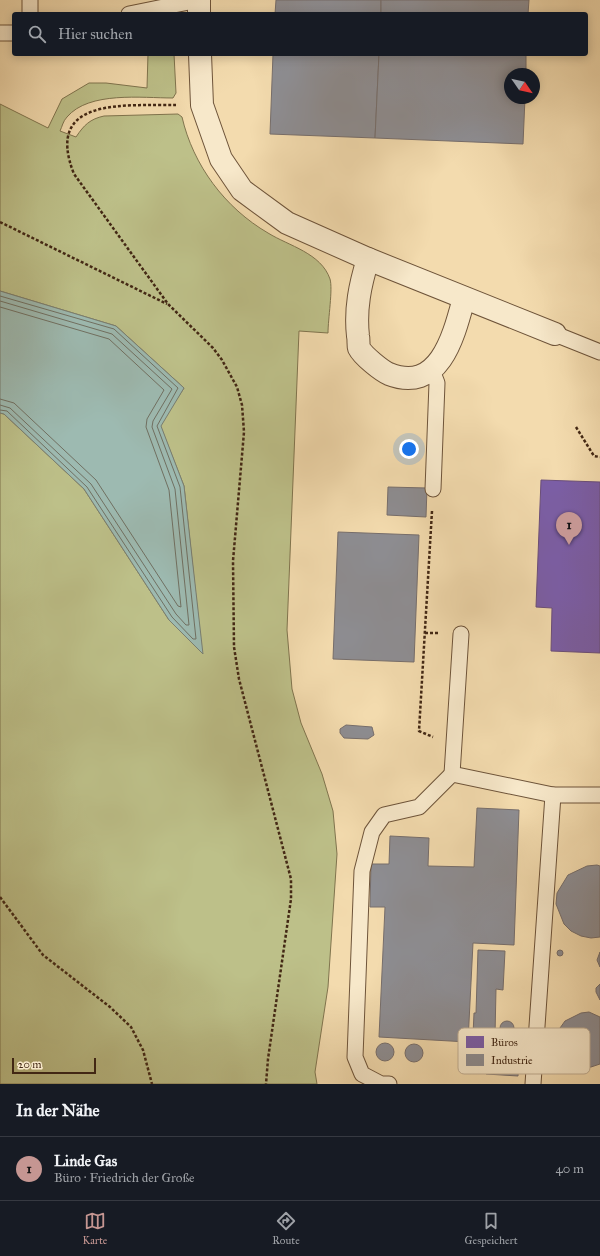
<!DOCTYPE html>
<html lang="de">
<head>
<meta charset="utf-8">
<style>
	body { margin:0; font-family:"IM FELL Great Primer",serif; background:#20242c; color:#f1f3f6 }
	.compass { position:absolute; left:504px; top:68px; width:36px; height:36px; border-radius:50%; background:#171b24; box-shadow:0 2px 10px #0003; rotate:124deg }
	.scale { position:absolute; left:12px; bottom:10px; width:84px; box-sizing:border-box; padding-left:4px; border:2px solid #422714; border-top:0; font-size:11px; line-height:14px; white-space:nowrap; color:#422714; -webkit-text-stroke:3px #f7e8ca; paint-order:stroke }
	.you { position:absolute; left:409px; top:449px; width:14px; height:14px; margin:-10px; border:3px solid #fff; border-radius:50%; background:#1a73e8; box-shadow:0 0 0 6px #1a73e833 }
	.badge { display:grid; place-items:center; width:26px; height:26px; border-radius:50%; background:#c59692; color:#111; font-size:13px; font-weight:700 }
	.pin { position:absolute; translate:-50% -33px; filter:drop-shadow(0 1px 2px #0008) }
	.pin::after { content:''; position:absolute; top:21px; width:14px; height:12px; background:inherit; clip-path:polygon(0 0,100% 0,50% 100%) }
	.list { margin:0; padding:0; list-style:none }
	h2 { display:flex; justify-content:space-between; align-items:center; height:52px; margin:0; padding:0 16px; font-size:17px }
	h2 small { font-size:13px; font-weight:400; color:#9ea1a6 }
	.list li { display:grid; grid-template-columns:26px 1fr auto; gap:12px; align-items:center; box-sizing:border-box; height:64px; padding:0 16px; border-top:1px solid #363941 }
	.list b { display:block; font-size:15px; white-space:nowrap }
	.list p { margin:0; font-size:13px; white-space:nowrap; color:#9ea1a6 }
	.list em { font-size:13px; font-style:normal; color:#9ea1a6 }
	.icon { flex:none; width:22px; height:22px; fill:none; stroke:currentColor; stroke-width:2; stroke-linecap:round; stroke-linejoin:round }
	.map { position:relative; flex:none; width:600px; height:1084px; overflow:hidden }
	.search { position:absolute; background:#171b24; box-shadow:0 2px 10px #0003; left:12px; right:12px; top:12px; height:44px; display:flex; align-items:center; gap:10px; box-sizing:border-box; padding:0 14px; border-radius:4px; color:#9ea1a6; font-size:15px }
	.sheet { height:116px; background:#171b24 }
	nav { display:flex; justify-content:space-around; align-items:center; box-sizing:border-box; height:56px; border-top:1px solid #363941; background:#171b24; font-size:11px; color:#9ea1a6 }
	nav a { display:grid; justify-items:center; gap:2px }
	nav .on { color:#c59692 }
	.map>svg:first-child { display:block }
	.green { fill:#bdc089; stroke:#80744e }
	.water { fill:#9dbab1; stroke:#797f72 }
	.offices { fill:#7b5ea7; stroke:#6a4e7b }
	.industry { fill:#8d8d92; stroke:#766e6c }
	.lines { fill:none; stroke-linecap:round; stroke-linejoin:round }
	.shore { stroke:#707062; stroke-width:1 }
	.service-casing { stroke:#6e543a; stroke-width:17 }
	.minor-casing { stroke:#6e543a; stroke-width:24 }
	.path { stroke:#422714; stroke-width:2.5; stroke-dasharray:3 2; stroke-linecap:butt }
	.service { stroke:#f7e8ca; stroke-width:15 }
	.minor { stroke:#f7e8ca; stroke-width:22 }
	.key { fill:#f7e8ca; stroke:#c1ae93; stroke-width:1 }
	.key-label { font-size:11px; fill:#422714 }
</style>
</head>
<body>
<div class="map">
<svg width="600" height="1084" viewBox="0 0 600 1084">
	<rect width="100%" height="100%" fill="#f3dbae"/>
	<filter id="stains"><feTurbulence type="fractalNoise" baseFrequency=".005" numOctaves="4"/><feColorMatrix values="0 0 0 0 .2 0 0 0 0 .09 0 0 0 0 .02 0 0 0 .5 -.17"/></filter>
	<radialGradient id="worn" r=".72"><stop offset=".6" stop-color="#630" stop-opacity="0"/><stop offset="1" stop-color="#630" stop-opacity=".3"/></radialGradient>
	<!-- green -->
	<path class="green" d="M148,54H174L176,93L173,98C142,98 89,91 67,117C63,121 62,127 60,131L76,137C84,125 90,119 104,116L178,114L182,117C193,165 225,208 268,233C289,246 321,253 330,279C333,289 328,319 328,333L299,331L287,630L292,689L301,723L322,774L333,811L337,854L328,987L315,1072L317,1084H0V413L4,414L84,489L169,620L202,653L184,486L160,425L184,388L116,326L0,291V104L48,128L62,99L89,83H106L147,88Z"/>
	<!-- water -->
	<polygon class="water" points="0,291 116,326 184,388 161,426 184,486 203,654 169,620 84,489 4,414 0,413"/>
	<!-- offices -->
	<polygon class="offices" points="541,480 600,482 600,653 551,651 552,608 536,607"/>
	<!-- industry -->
	<g class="industry">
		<polygon points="276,0 381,0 381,14 275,14"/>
		<polygon points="381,0 529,0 528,14 381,14"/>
		<polygon points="273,54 379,54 375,138 270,134"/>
		<polygon points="379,54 526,54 526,74 510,74 510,98 525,98 523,144 375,138"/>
		<polygon points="388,487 427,488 426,517 387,515"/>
		<polygon points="338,532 419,535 414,662 333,659"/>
		<polygon points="346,725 372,727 374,735 368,739 344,738 340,733 340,729"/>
		<polygon points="477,808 519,810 514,945 473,943 468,1042 379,1037 385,907 370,907 371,864 389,864 390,836 429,838 428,866 474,867"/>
		<polygon points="597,865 600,866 600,937 591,938 581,936 571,931 564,924 556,904 557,893 568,875 587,866"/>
		<circle cx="560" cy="953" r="3"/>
		<polygon points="478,950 505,951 503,990 496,989 495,1036 473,1035 474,1013 476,1013"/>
		<polygon points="600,952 600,967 597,960"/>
		<polygon points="600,984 600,1000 596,992 596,988"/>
		<polygon points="589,1012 600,1017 600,1064 591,1067 582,1068 574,1065 561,1054 558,1046 558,1037 560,1028 565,1021 581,1013"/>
		<circle cx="507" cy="1028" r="7"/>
		<polygon points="488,1040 520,1042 518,1076 486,1074"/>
		<circle cx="385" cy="1052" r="9"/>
		<circle cx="414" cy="1053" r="9"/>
	</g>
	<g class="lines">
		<!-- shore -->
		<g class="shore">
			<polyline points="0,296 114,329 178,388 157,426 180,487 196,639 193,639 172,617 87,487 7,411 0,410"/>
			<polyline points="0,301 112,334 172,389 153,421 152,427 175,489 189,625 186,625 176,614 91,484 10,408 0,405"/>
			<polyline points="0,307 109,339 164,390 147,419 146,427 169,490 181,607 178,606 96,480 14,403 0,399"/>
		</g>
		<defs>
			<g id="service">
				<polyline points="30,14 30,0"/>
				<polyline points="129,14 199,0"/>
				<polyline points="0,33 14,33"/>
				<polyline points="555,334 600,352"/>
				<polyline points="432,370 437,383 433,489"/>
				<polyline points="452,774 461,634"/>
				<polyline points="389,1084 381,1084 362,1074 355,1057 362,871 372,832 384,815 419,807 452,774 553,795 600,795"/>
				<polyline points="533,1084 553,795"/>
			</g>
			<g id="minor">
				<polyline points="199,0 199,14"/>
				<polyline points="200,54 202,105 221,159 242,190 287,223 368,259 555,334"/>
				<path d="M368,259C360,285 355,309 358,336C359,340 358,345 359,348C363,356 382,371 389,374C440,394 454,335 464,298"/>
			</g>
		</defs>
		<!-- service casing -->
		<use href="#service" class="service-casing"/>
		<!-- minor casing -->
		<use href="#minor" class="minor-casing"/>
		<!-- path -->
		<g class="path">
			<path d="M176,105C126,106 43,96 74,174L168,304L213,348L222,360L237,387L242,405L244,432L233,561L234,647L239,679L291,879V899L268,1059L266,1084"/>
			<polyline points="0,222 167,304"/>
			<polyline points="576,427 594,456 600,457"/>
			<polyline points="432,511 419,731 433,737"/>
			<polyline points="425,633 440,633"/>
			<polyline points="0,897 43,955 110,1007 131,1027 143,1050 152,1084"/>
		</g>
		<!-- service -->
		<use href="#service" class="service"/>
		<!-- minor -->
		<use href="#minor" class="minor"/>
	</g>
	<!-- legend -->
	<rect x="458" y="1028" width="132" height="46" rx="6" class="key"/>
	<rect x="466" y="1036" width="18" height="12" fill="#7b5ea7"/>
	<rect x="466" y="1054" width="18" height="12" fill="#8d8d92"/>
	<g class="key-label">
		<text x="491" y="1046">Büros</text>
		<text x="491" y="1064">Industrie</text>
	</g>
	<rect width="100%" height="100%" filter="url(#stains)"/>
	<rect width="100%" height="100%" fill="url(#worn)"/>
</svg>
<svg class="compass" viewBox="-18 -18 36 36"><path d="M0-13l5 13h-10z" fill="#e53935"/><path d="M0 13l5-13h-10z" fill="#9ea1a6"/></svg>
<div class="scale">20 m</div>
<div class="you"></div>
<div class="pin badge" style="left:569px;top:545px">1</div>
<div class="search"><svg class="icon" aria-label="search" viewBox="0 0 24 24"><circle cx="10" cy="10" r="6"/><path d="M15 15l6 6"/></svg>Hier suchen</div>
</div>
<section class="sheet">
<h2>In der Nähe<small></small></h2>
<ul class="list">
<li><span class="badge">1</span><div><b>Linde Gas</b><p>Büro · Friedrich der Große</p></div><em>40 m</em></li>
</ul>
</section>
<nav>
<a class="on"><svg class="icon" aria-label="map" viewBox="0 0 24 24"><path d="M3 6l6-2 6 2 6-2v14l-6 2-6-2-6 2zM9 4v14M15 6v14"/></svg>Karte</a>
<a><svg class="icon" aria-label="directions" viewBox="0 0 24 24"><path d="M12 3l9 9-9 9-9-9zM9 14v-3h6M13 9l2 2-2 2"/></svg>Route</a>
<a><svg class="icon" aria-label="saved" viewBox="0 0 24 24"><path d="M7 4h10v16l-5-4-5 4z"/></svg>Gespeichert</a>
</nav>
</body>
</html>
